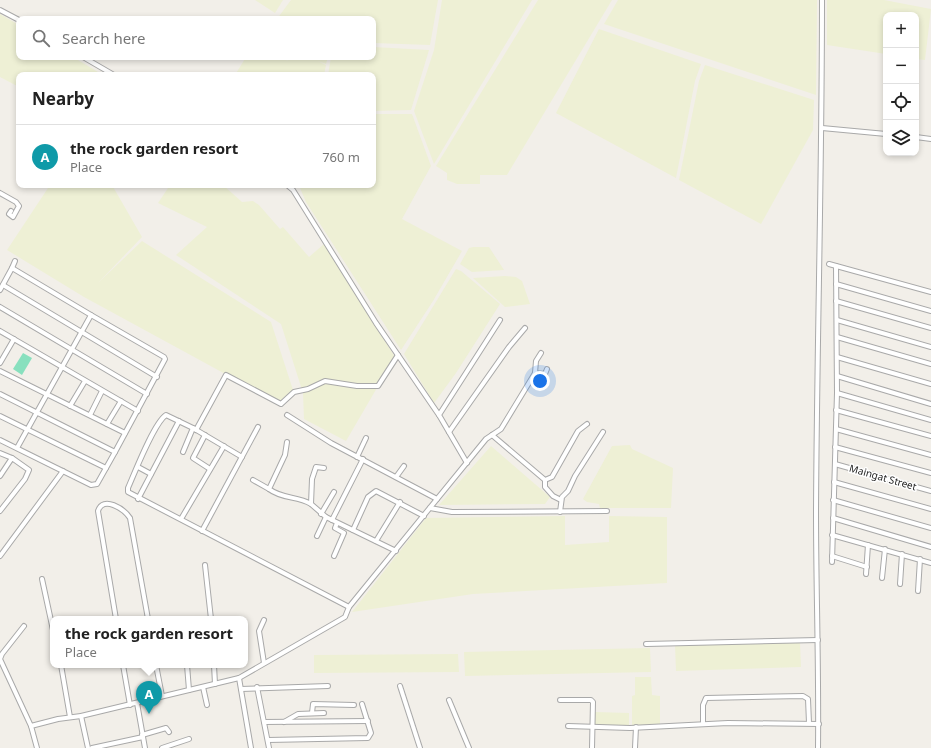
<!DOCTYPE html>
<html lang="en">
<head>
<meta charset="utf-8">
<style>
	body { margin:0; font-family:"Noto Sans",sans-serif; background:#f2f2f2; color:#222 }
	.controls { position:absolute; right:12px; top:12px; display:grid; overflow:hidden; border-radius:8px; box-shadow:0 2px 6px #0003 }
	.controls button { width:36px; height:36px; display:grid; place-items:center; padding:0; border:0; border-bottom:1px solid #e0e0e0; background:#fff; color:#222; font:20px sans-serif }
	.you { position:absolute; left:540px; top:381px; width:14px; height:14px; margin:-10px; border:3px solid #fff; border-radius:50%; background:#1a73e8; box-shadow:0 0 0 6px #1a73e833 }
	.badge { display:grid; place-items:center; width:26px; height:26px; border-radius:50%; background:#1a73e8; color:#fff; font-size:13px; font-weight:700 }
	.pin { position:absolute; translate:-50% -33px; filter:drop-shadow(0 1px 2px #0008) }
	.pin::after { content:''; position:absolute; top:21px; width:14px; height:12px; background:inherit; clip-path:polygon(0 0,100% 0,50% 100%) }
	.popup { position:absolute; left:50px; top:616px; width:198px; height:52px; box-sizing:border-box; display:grid; place-content:center; border-radius:8px; background:#fff; filter:drop-shadow(0 1px 3px #0005); font-size:13px; white-space:nowrap; color:#767676 }
	.popup b { font-size:15px; color:#222 }
	.popup::after { content:''; position:absolute; left:50%; top:100%; margin-left:-8px; border:8px solid transparent; border-top-color:#fff }
	.list { margin:0; padding:0; list-style:none }
	h2 { display:flex; justify-content:space-between; align-items:center; height:52px; margin:0; padding:0 16px; font-size:17px }
	h2 small { font-size:13px; font-weight:400; color:#767676 }
	.list li { display:grid; grid-template-columns:26px 1fr auto; gap:12px; align-items:center; box-sizing:border-box; height:64px; padding:0 16px; border-top:1px solid #e0e0e0 }
	.list b { display:block; font-size:15px; white-space:nowrap }
	.list p { margin:0; font-size:13px; white-space:nowrap; color:#767676 }
	.list em { font-size:13px; font-style:normal; color:#767676 }
	.icon { flex:none; width:22px; height:22px; fill:none; stroke:currentColor; stroke-width:2; stroke-linecap:round; stroke-linejoin:round }
	.map { position:relative; flex:none; width:931px; height:748px; overflow:hidden }
	.search { position:absolute; background:#fff; box-shadow:0 2px 6px #0003; left:16px; top:16px; width:360px; height:44px; display:flex; align-items:center; gap:10px; box-sizing:border-box; padding:0 14px; border-radius:8px; color:#767676; font-size:15px }
	.panel { position:absolute; background:#fff; box-shadow:0 2px 6px #0003; left:16px; top:72px; width:360px; height:116px; border-radius:8px }
	.map>svg:first-child { display:block }
	.farmland { fill:#eef0d5 }
	.pitch { fill:#88e0be }
	.lines { fill:none; stroke-linecap:round; stroke-linejoin:round }
	.minor-casing { stroke:#a9a9a9; stroke-width:6 }
	.minor { stroke:#fff; stroke-width:4 }
	.labels { text-anchor:middle; stroke-width:3; stroke-linejoin:round; paint-order:stroke }
	.street-label { font-size:10px; fill:#222; stroke:#fff }
</style>
</head>
<body>
<div class="map">
<svg width="931" height="748" viewBox="0 0 931 748">
	<rect width="100%" height="100%" fill="#f2efe9"/>
	<!-- farmland -->
	<g class="farmland">
		<polygon points="255,0 283,0 275,13"/>
		<polygon points="291,0 438,0 430,45 373,43 373,19 277,19"/>
		<polygon points="442,0 532,0 434,164 414,111 434,50"/>
		<polygon points="538,0 612,0 507,175 480,175 480,184 457,184 447,180 447,173 436,166"/>
		<polygon points="618,0 817,0 816,95 604,24"/>
		<polygon points="827,0 884,0 931,9 925,60 916,59 916,15 886,15 886,54 827,45"/>
		<polygon points="0,14 19,25 19,57 73,57 103,75 19,75 19,87 0,77"/>
		<polygon points="599,29 701,64 695,81 676,178 556,113"/>
		<polygon points="373,47 429,50 411,110 373,111 373,75 328,75 331,57 373,57"/>
		<polygon points="246,57 281,57 288,61 284,57 328,57 326,64 318,61 326,65 324,75 235,75"/>
		<polygon points="705,65 814,100 813,130 761,224 679,180 699,81"/>
		<polygon points="373,114 412,114 431,166 402,219 462,251 433,301 401,350 306,202 300,188 300,185 373,185"/>
		<polygon points="50,185 112,185 142,237 98,283 142,241 271,322 293,390 281,401 229,376 84,297 7,250"/>
		<polygon points="170,185 223,185 242,202 253,201 259,205 280,229 283,227 309,257 324,244 395,357 346,441 304,419 303,393 281,324 176,255 207,227 158,203"/>
		<polygon points="473,247 489,247 504,270 472,272 460,264 469,248"/>
		<polygon points="456,269 461,271 500,304 456,373 434,403 404,354"/>
		<polygon points="505,276 516,277 522,281 530,304 505,307 473,278"/>
		<polygon points="630,445 632,449 673,468 671,508 600,508 599,504 587,502 583,499 612,446"/>
		<polygon points="491,446 550,497 545,504 439,505"/>
		<polygon points="565,516 565,545 609,542 609,516 667,517 667,583 473,594 352,612 426,518"/>
		<polygon points="800,642 801,667 676,671 675,645"/>
		<polygon points="650,648 651,672 465,676 464,652"/>
		<polygon points="458,654 459,672 314,673 314,655"/>
		<polygon points="635,677 651,677 652,695 660,696 660,725 632,725 632,696 635,695"/>
		<polygon points="595,712 629,713 629,727 595,726"/>
	</g>
	<!-- pitch -->
	<polygon class="pitch" points="23,353 32,358 22,375 13,369"/>
	<g class="lines">
		<defs>
			<g id="minor">
				<polyline points="0,10 19,20"/>
				<polyline points="83,57 114,75"/>
				<polyline points="822,128 886,134"/>
				<polyline points="916,137 931,139"/>
				<polyline points="287,185 293,190 376,323 439,415"/>
				<polyline points="0,193 16,202 19,206 13,217 9,214 11,211"/>
				<polyline points="829,264 931,292"/>
				<polyline points="12,268 15,261"/>
				<polyline points="836,284 931,311"/>
				<polyline points="3,285 157,377"/>
				<polyline points="0,290 12,268 91,315 17,448"/>
				<polyline points="836,301 931,328"/>
				<polyline points="0,307 147,394"/>
				<polyline points="91,315 164,357 165,359 115,452"/>
				<polyline points="837,320 931,347"/>
				<polyline points="0,331 138,411"/>
				<polyline points="837,337 931,364"/>
				<polyline points="837,357 931,384"/>
				<polyline points="0,363 14,339"/>
				<polyline points="0,371 125,433"/>
				<polyline points="535,373 545,374 547,369"/>
				<polyline points="837,376 931,404"/>
				<polyline points="837,393 931,420"/>
				<polyline points="0,394 115,452 106,468 0,416"/>
				<polyline points="70,406 85,381"/>
				<polyline points="836,410 931,436"/>
				<polyline points="90,415 102,391"/>
				<polyline points="287,415 331,443 437,499"/>
				<polyline points="107,424 121,401"/>
				<polyline points="836,429 931,455"/>
				<polyline points="196,430 226,375 281,404 294,392 308,389 325,381 357,386 378,386 398,355"/>
				<polyline points="449,432 509,347 525,328"/>
				<polyline points="205,435 193,458 210,469"/>
				<polyline points="492,435 545,480 552,477 578,431 587,424"/>
				<polyline points="0,440 91,485 97,484 106,468"/>
				<path d="M287,442L285,455L269,489C282,499 297,496 311,504"/>
				<polyline points="835,447 931,473"/>
				<polyline points="183,452 193,428"/>
				<polyline points="0,453 12,458"/>
				<path d="M242,457L193,428L166,415C154,423 135,472 128,488V492L349,607"/>
				<polyline points="357,457 366,438"/>
				<polyline points="467,463 439,415 500,320"/>
				<polyline points="835,464 931,491"/>
				<polyline points="138,467 151,474"/>
				<polyline points="324,468 316,467 312,479 311,504 326,517 396,551"/>
				<polyline points="0,476 12,458 29,470 25,479 0,511"/>
				<polyline points="396,477 404,466"/>
				<polyline points="253,480 269,489"/>
				<polyline points="545,480 545,487 553,496 561,500"/>
				<polyline points="834,482 931,509"/>
				<polyline points="138,499 179,421"/>
				<polyline points="833,500 931,528"/>
				<polyline points="430,508 452,512 607,511"/>
				<polyline points="560,512 562,497 568,491 575,476 603,432"/>
				<polyline points="321,514 334,492"/>
				<polyline points="833,518 931,547"/>
				<polyline points="181,519 224,446"/>
				<polyline points="332,520 363,459"/>
				<polyline points="353,530 368,497 376,491 424,516"/>
				<polyline points="202,531 258,427"/>
				<polyline points="832,535 931,563"/>
				<polyline points="317,536 326,517"/>
				<polyline points="376,541 400,502"/>
				<polyline points="0,556 63,471"/>
				<polyline points="334,556 344,533 335,528 337,523"/>
				<polyline points="832,556 867,567"/>
				<polyline points="832,562 837,393 836,266"/>
				<polyline points="205,565 211,619"/>
				<polyline points="866,574 868,545"/>
				<polyline points="882,578 885,549"/>
				<polyline points="42,579 53,630"/>
				<polyline points="900,584 902,554"/>
				<polyline points="918,591 920,559"/>
				<path d="M116,619L98,511C103,495 124,509 130,518L148,619"/>
				<polyline points="24,626 2,654 0,659 31,726 37,748"/>
				<polyline points="646,644 818,640"/>
				<polyline points="264,663 259,631 264,620"/>
				<polyline points="61,665 70,717"/>
				<polyline points="123,665 130,705"/>
				<polyline points="156,665 162,696"/>
				<polyline points="187,665 189,690"/>
				<polyline points="214,665 215,684"/>
				<polyline points="239,678 251,748"/>
				<polyline points="400,686 420,748"/>
				<polyline points="203,687 207,705"/>
				<polyline points="257,687 269,748"/>
				<polyline points="241,689 328,686"/>
				<polyline points="449,700 469,748"/>
				<polyline points="560,700 591,700 593,702 592,748"/>
				<polyline points="137,703 145,748"/>
				<polyline points="312,713 313,704 354,705"/>
				<polyline points="81,716 88,748"/>
				<polyline points="264,722 368,721"/>
				<polyline points="284,722 298,714 324,713"/>
				<polyline points="703,724 703,705 706,698 803,696 808,699 809,723"/>
				<polyline points="31,726 58,719 81,716 239,678 345,617 349,607 486,439 501,429 535,373 536,361 541,353"/>
				<polyline points="568,726 630,728 728,723 819,724"/>
				<polyline points="142,735 166,728 169,732"/>
				<polyline points="268,740 368,738 371,733 362,704"/>
				<polyline points="92,748 143,737"/>
				<polyline points="162,748 189,739"/>
				<polyline points="635,748 636,727"/>
				<path d="M818,748C819,669 816,590 816,511C817,341 822,170 822,0"/>
			</g>
		</defs>
		<!-- minor casing -->
		<use href="#minor" class="minor-casing"/>
		<!-- minor -->
		<use href="#minor" class="minor"/>
	</g>
	<g class="labels">
		<!-- street labels -->
		<g class="street-label">
			<text transform="translate(883 477) rotate(16)" y="4">Maingat Street</text>
		</g>
	</g>
</svg>
<div class="controls">
<button>+</button>
<button>−</button>
<button><svg class="icon" aria-label="locate" viewBox="0 0 24 24"><circle cx="12" cy="12" r="6"/><path d="M12 2v4M12 18v4M2 12h4M18 12h4"/></svg></button>
<button><svg class="icon" aria-label="layers" viewBox="0 0 24 24"><path d="M12 4l9 5-9 5-9-5zM3 14l9 5 9-5"/></svg></button>
</div>
<div class="you"></div>
<div class="pin badge" style="left:149px;top:714px;background:#0f9aa8">A</div>
<div class="popup"><b>the rock garden resort</b>Place</div>
<div class="search"><svg class="icon" aria-label="search" viewBox="0 0 24 24"><circle cx="10" cy="10" r="6"/><path d="M15 15l6 6"/></svg>Search here</div>
<section class="panel">
<h2>Nearby<small></small></h2>
<ul class="list">
<li><span class="badge" style="background:#0f9aa8">A</span><div><b>the rock garden resort</b><p>Place</p></div><em>760 m</em></li>
</ul>
</section>
</div>
</body>
</html>
